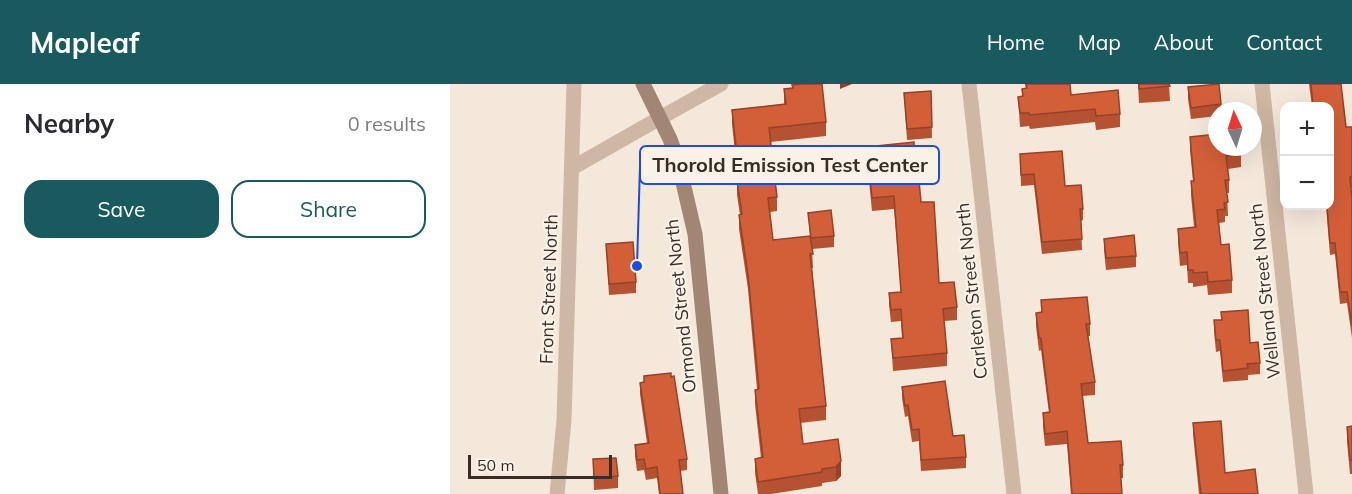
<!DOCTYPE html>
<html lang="en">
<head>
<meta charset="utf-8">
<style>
	body { margin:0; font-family:Mulish,sans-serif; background:#f7f7f7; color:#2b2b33 }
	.controls { position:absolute; right:18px; top:18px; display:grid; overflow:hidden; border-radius:12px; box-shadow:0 6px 24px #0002 }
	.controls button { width:54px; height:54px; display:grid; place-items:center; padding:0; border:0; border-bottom:2px solid #e1e1e2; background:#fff; color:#2b2b33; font:30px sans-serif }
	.compass { position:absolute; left:758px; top:18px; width:54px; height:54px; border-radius:50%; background:#fff; box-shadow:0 6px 24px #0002; rotate:356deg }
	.scale { position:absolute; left:18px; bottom:15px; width:144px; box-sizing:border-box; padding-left:6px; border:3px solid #382c27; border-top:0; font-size:16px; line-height:21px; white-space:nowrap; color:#382c27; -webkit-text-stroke:4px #fbf2e7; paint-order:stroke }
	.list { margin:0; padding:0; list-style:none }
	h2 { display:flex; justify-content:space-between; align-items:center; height:78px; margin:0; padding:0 24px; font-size:26px }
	h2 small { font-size:20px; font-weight:400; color:#7c7c81 }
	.actions { display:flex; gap:12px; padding:18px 24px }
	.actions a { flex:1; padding:14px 0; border:2px solid #185a5e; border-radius:18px; text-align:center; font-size:21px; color:#185a5e }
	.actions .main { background:#185a5e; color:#fff }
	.map { position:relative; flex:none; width:902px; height:410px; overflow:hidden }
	header { display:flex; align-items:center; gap:36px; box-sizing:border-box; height:84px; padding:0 30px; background:#185a5e; color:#fff }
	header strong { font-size:28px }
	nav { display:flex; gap:33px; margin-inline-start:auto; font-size:21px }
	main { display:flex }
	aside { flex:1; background:#fff }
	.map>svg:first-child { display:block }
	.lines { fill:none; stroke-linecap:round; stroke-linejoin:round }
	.minor { stroke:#ceb7a4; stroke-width:15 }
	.tertiary { stroke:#ceb7a4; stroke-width:15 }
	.secondary { stroke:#a28675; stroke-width:15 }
	.wall { fill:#b55231 }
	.shaded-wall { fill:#944228 }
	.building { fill:#d35f39; stroke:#944228; stroke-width:1.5 }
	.labels { text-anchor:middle; stroke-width:4.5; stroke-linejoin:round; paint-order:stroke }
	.street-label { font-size:18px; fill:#382c27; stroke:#fbf2e7 }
	.leader { fill:none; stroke:#1d4ed8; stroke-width:2 }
	.callout-dot { fill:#1d4ed8; stroke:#fbf2e7; stroke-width:2 }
	.callout { fill:#fbf2e7; stroke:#1d4ed8; stroke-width:2 }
	.callout-label { font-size:20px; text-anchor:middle; font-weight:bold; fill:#382c27 }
</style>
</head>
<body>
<header>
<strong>Mapleaf</strong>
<nav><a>Home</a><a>Map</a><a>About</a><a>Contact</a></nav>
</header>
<main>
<aside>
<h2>Nearby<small>0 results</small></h2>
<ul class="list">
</ul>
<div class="actions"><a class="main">Save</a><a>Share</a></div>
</aside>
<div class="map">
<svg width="902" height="410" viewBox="0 0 902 410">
	<rect width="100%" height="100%" fill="#f4e8da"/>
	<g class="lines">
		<!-- minor -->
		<g class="minor">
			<polyline points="519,0 564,410"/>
			<polyline points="812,0 856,410"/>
			<polyline points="210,34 271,0"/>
		</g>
		<!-- tertiary -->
		<g class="tertiary">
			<polyline points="122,84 210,34"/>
			<polyline points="107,410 114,336 124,0"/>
		</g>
		<!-- secondary -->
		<polyline class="secondary" points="193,0 220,55 228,77 245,150 271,410"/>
	</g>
	<!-- wall -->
	<g class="wall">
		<polygon points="575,0 620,0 621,11 670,30 670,43 646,46 645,38 580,45 579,42 570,43 568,13 572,13 572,5 576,4"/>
		<polygon points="688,0 719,0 720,17 689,19"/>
		<polygon points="859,0 891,0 896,43 902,43 902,104 901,104 902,115 902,254 897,219 890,220 885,170 880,171 876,122 879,122 879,22 862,22"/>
		<polygon points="738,3 771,20 771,27 767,27 767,32 741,35 738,15"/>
		<polygon points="334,5 376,38 376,52 320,58 327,113 327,127 320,128 323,156 360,152 358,129 384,152 384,163 362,165 363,184 362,184 376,322 376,336 350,339 353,360 388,355 391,392 386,397 372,399 372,402 321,410 308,410 305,389 305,375 311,374 305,320 305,306 307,305 298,205 289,145 289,131 290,131 287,111 287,97 288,97 282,40 282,26 334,20"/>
		<polygon points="481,7 482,54 457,56 454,9"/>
		<polygon points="740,53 791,70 791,83 778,85 779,96 779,109 777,109 778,132 775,132 775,138 769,139 771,161 782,196 782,209 758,211 757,201 743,203 743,199 738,199 737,181 730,182 728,158 728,145 744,143 741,111 741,97 743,97 740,66"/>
		<polygon points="417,63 464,84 471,118 489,199 507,223 507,236 494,237 497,269 497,282 443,287 441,255 452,254 451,237 441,238 439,221 439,209 451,208 444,125 422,127 417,76"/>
		<polygon points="570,70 615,102 633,125 633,136 631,137 632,166 592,170 584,101 571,102"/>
		<polygon points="654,155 686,172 686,183 656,186 654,166"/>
		<polygon points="156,160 186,198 186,209 159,211"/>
		<polygon points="591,216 640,240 640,252 638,252 645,298 645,311 632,312 638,359 673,381 673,394 671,394 672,410 621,410 617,360 595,362 593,342 593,329 599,329 591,266 589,267 586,242 586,229 591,228"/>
		<polygon points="771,228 800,259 810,279 810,290 798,291 798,296 773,298 770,267 766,268 764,247 764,236 771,236"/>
		<polygon points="194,292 237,375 237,386 230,387 233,410 209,410 207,394 196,396 194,386 187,387 185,372 185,361 197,359 190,310 190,299 194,298"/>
		<polygon points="452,303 503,352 516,373 516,384 471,387 469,357 462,358 458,332 455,333 452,314"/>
		<polygon points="743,339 775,389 808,410 749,410 743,350"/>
		<polygon points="902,342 902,390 900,390 897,357 897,343"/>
		<polygon points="143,375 168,392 168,404 144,406"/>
	</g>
	<!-- shaded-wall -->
	<g class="shaded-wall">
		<polygon points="390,0 402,0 390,5"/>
		<polygon points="391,377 391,392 386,397 386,383"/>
	</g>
	<!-- building -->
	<g class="building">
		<polygon points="353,0 372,0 376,38 319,44 327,113 318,114 323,156 360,152 363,170 360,170 376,322 349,325 353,360 388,355 391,377 386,383 372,385 372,388 308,398 305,375 313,373 305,306 309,305 298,191 289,131 292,130 287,97 290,97 282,26 336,20 334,5 343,4 342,1"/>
		<polygon points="576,0 620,0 621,11 668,6 670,30 646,32 645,25 580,31 579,29 570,29 568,13 573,12 572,5 577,4"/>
		<polygon points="689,0 719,0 720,2 689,5"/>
		<polygon points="769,0 771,20 741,24 738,3"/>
		<polygon points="861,0 891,0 896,43 902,43 902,93 900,93 902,115 902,242 897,208 890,208 885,159 880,159 877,122 879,122 879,22 863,22"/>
		<polygon points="481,7 482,43 457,45 454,9"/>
		<polygon points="767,50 767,63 791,63 791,70 776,72 779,96 775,96 778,118 774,119 775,125 767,126 771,161 779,160 782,196 758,198 757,188 743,189 743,186 738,186 737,168 730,169 728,145 746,143 741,97 744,97 740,53"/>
		<polygon points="464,58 464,84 469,97 471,118 484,118 489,199 504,198 507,223 493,225 497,269 443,274 441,255 453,254 451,225 441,226 439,209 451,208 444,112 422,114 417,63"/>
		<polygon points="612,67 615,102 631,101 633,125 630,125 632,155 592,158 584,90 571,91 570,70"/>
		<polygon points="381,126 384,152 361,154 358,129"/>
		<polygon points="684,151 686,172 656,174 654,155"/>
		<polygon points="183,158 186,198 159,200 156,160"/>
		<polygon points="637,213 640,240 636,240 645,298 631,300 638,359 671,357 673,381 670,381 672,410 622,410 617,347 595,350 593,329 600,328 591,254 589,254 586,229 592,228 591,216"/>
		<polygon points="798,226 800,259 808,258 810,279 797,280 798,284 773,287 770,256 766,256 764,236 772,236 771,228"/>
		<polygon points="221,289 221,293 224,292 237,375 229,376 233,410 210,410 207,383 196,385 194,375 187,376 185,361 199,359 190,299 194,298 194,292"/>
		<polygon points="495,297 503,352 514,351 516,373 471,376 469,345 462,346 458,321 455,322 452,303"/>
		<polygon points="771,337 775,389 805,385 808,410 751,410 743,339"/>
		<polygon points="902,342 902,376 900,376 897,343"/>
		<polygon points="166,374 168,392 144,394 143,375"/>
	</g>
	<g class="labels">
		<!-- street labels -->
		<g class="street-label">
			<text transform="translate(99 205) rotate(-88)" y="6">Front Street North</text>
			<text transform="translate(522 207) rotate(-96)" y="6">Carleton Street North</text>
			<text transform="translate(815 207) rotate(-96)" y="6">Welland Street North</text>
			<text transform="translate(231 222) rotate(-96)" y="6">Ormond Street North</text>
		</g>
	</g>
	<!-- callouts -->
	<path class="leader" d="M187 182L190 81"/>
	<circle class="callout-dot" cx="187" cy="182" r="6"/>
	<rect class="callout" x="190" y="62" width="299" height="38" rx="6"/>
	<g class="callout-label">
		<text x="340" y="88">Thorold Emission Test Center</text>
	</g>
</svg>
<div class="controls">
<button>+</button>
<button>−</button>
</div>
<svg class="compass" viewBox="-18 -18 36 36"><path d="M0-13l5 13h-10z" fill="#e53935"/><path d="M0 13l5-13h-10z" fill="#7c7c81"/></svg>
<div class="scale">50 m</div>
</div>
</main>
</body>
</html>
